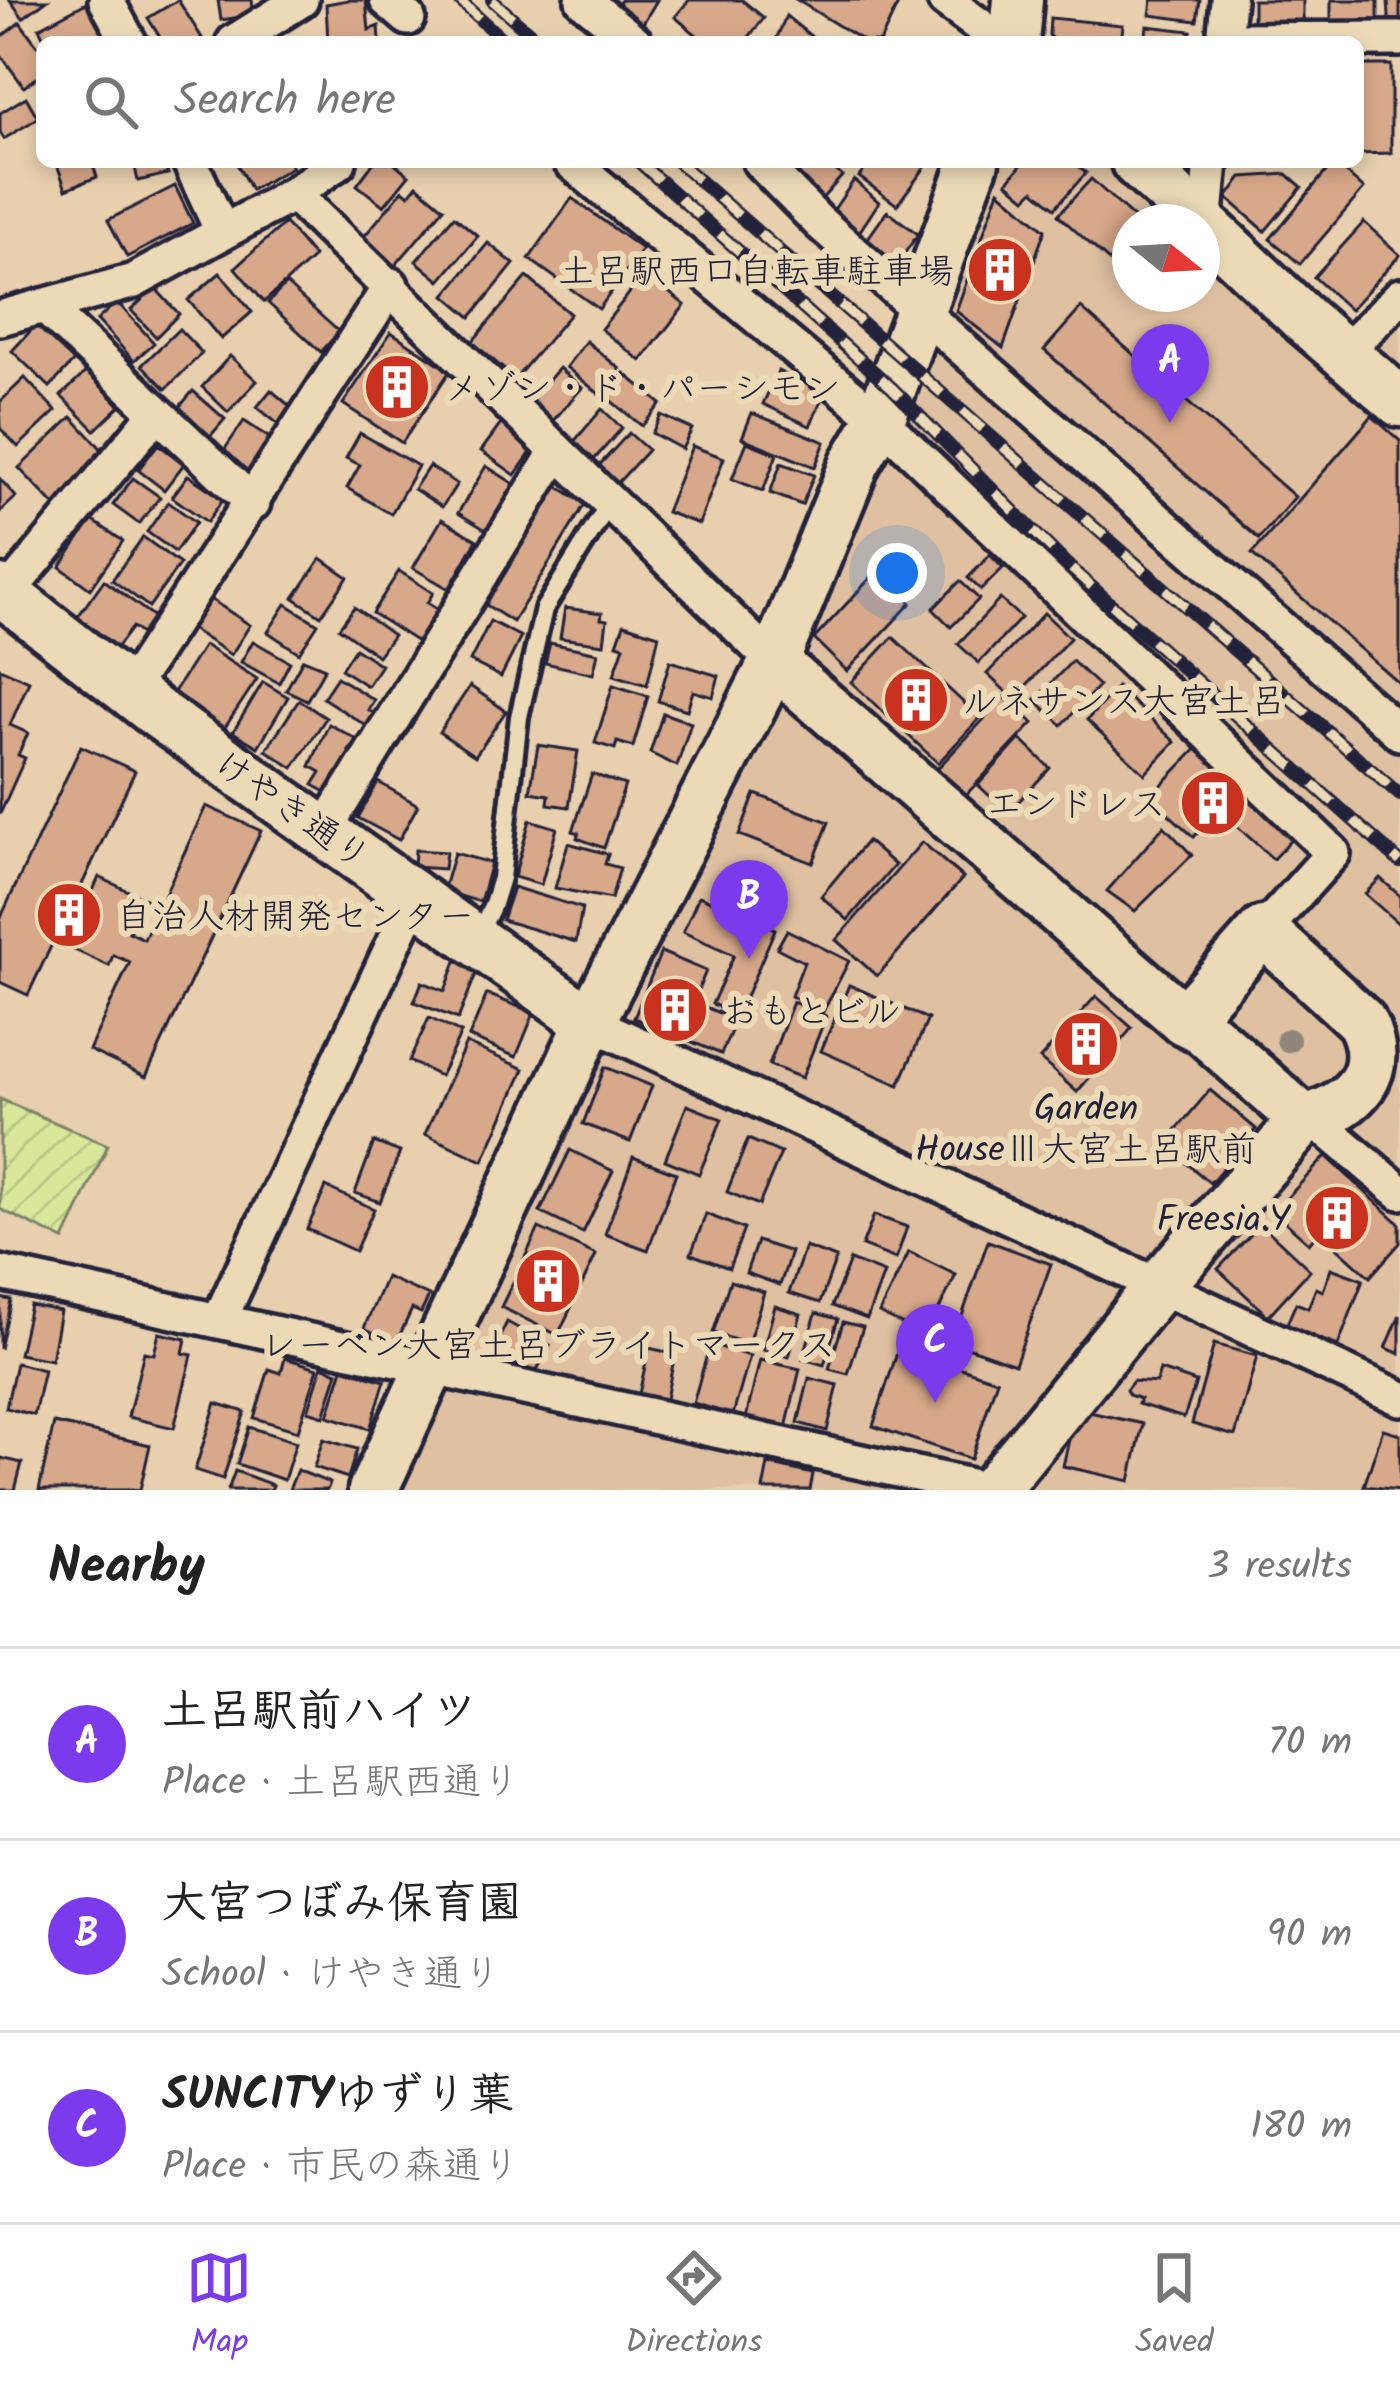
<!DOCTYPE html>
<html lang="en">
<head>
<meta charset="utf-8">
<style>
	body { margin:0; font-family:Kalam,"Klee One",sans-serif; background:#f6f6f6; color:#222 }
	.compass { position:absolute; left:1112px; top:204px; width:108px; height:108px; border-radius:50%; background:#fff; box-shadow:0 6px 18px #0003; rotate:108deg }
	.you { position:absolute; left:897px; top:573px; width:42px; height:42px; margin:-30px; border:9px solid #fff; border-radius:50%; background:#1a73e8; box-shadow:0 0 0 18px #1a73e833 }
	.badge { display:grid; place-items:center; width:78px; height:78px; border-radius:50%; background:#7c3aed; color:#fff; font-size:39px; font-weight:700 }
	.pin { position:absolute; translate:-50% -99px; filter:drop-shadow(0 3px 6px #0008) }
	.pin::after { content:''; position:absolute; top:63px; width:42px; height:36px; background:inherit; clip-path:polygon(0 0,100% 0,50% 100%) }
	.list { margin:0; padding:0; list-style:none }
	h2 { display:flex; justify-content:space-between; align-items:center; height:156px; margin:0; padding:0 48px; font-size:51px }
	h2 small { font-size:39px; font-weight:400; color:#767676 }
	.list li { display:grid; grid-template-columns:78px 1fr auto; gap:36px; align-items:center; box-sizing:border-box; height:192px; padding:0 48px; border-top:3px solid #e0e0e0 }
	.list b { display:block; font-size:45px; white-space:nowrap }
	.list p { margin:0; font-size:39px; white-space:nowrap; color:#767676 }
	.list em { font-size:39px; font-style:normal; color:#767676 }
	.icon { flex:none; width:66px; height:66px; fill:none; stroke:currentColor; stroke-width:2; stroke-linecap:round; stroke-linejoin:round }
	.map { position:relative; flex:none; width:1400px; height:1490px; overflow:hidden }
	.search { position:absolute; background:#fff; box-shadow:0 6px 18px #0003; left:36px; right:36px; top:36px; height:132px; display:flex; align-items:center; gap:30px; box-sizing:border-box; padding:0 42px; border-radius:18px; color:#767676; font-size:45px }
	.sheet { height:732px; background:#fff }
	nav { display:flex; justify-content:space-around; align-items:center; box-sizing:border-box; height:168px; border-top:3px solid #e0e0e0; background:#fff; font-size:33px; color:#767676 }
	nav a { display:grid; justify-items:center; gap:6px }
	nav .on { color:#7c3aed }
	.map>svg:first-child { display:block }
	.built { fill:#dfc1a1; fill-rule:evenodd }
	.garden { fill:url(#garden-furrows); stroke:#7d846a; stroke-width:3 }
	.building { fill:#d7a889; stroke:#22223b; stroke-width:3 }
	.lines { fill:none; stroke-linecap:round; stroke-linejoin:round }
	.lane-casing { stroke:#22223b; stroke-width:26 }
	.street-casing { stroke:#22223b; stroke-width:42 }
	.secondary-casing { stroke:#22223b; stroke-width:57 }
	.lane { stroke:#ecdab7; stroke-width:16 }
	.street { stroke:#ecdab7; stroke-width:33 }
	.secondary { stroke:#ecdab7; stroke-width:48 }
	.rail-casing { stroke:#22223b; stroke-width:14 }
	.rail { stroke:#ecdab7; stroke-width:9; stroke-dasharray:27; stroke-linecap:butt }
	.tree { fill:#8f8679 }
	.labels { text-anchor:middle; stroke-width:12; stroke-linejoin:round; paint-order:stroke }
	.poi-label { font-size:36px; fill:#22223b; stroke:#ecdab7; text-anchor:start }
	.street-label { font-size:36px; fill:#22223b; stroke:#ecdab7 }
</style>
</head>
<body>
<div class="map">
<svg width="1400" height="1490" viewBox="0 0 1400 1490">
	<defs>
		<pattern id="garden-furrows" width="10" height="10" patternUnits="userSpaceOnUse" patternTransform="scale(3)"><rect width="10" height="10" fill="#d8e79a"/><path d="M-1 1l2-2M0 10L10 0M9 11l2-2" fill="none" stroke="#b9c686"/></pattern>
	</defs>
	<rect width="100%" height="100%" fill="#e8d0ae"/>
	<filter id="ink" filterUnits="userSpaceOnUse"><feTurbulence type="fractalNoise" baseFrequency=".00833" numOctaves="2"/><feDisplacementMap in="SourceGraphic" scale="24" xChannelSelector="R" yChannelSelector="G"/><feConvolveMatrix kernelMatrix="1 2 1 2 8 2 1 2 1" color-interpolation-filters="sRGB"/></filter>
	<g filter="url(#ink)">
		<!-- built -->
		<path class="built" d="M980,162H1160L1346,325L1400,273V1490H402L449,1388L591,1032ZM1130,222H1202V294H1130Z"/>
		<!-- garden -->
		<polygon class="garden" points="0,1099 108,1145 64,1240 0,1209"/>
		<!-- building -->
		<g class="building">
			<polygon points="10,0 47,0 23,18"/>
			<polygon points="178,0 202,38 197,42 163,42 148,18"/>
			<polygon points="218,0 252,0 254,15 221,20"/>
			<polygon points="348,0 366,0 369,30 379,26 380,42 328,42 326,4"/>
			<polygon points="621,0 657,0 642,25 616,8"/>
			<polygon points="689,0 742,0 764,18 745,42 705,42 675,17"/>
			<polygon points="797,0 900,0 880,42 865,42"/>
			<polygon points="1152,0 1200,0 1197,21 1150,15"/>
			<rect x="1253" y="0" width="50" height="30"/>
			<polygon points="1331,0 1378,0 1378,30 1331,29"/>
			<polygon points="1400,0 1400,32 1390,33 1388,1"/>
			<polygon points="90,1 110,40 46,42 39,28"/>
			<polygon points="786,16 818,42 775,42"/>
			<polygon points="1050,18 1123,25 1121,42 1054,42 1049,35"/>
			<polygon points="20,22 42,52 42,74 24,87 0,54 0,38"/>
			<polygon points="1147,26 1191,31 1190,42 1145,42"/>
			<polygon points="1358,65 1391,65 1391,153 1358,154"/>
			<polygon points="26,97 38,118 4,139 0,132 0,113"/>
			<polygon points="56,162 92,162 97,177 66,189"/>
			<polygon points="164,162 168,174 138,181 134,163"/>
			<polygon points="236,162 289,162 292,167 251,190"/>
			<polygon points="374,162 393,162 409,175 384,206 357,185"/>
			<polygon points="791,162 827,162 842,176 819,202 784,170"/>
			<polygon points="870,162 929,162 897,205 859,177"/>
			<polygon points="1024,162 1073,162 1086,173 1055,208 1034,190 1026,198 1007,182"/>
			<polygon points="1334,162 1364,189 1300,264 1270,239"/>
			<polygon points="1287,174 1302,187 1265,231 1227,198 1242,177"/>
			<polygon points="1091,179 1138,222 1130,222 1130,260 1120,271 1058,215"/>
			<polygon points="854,180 879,202 858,234 833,211"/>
			<polygon points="417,185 444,208 394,267 361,240 403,190 409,195"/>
			<polygon points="175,186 193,223 127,257 108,220"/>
			<polygon points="999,190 1045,230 1003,348 956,311"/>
			<polygon points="572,198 642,249 599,309 529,259"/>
			<polygon points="887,211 918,234 897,264 866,241"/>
			<polygon points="454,216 478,236 440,281 416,261"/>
			<polygon points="1364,222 1400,255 1350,310 1314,277"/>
			<polygon points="285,223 314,257 264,302 235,268"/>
			<polygon points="488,243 514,264 471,317 445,295"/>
			<polygon points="220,273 252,312 221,339 188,300"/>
			<polygon points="645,273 685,305 641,361 601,329"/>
			<polygon points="527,277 570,314 515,379 472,342"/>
			<polygon points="286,284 339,332 321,352 268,303"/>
			<polygon points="155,288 179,314 156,337 131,310"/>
			<polygon points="117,302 154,343 134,361 97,320"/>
			<polygon points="1081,308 1295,497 1259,539 1044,350"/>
			<polygon points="36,325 74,361 50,387 12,351"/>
			<polygon points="179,329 202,353 166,389 142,365"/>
			<polygon points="391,332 450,371 402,443 343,404"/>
			<polygon points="586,341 620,369 599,394 566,367"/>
			<polygon points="230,356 257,381 228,412 202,387"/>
			<polygon points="559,368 582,388 551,423 529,403"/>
			<polygon points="87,371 120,406 95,430 61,396"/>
			<polygon points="778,371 825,393 810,426 763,404"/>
			<polygon points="624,373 661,404 642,426 605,396"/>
			<polygon points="25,378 56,411 18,447 0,428 0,402"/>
			<polygon points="271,390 292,408 278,424 257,407"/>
			<polygon points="193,391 225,419 207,440 175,412"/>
			<polygon points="602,409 622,428 591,463 571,445"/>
			<polygon points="752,413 825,442 815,467 742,438"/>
			<polygon points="661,415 692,429 682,449 652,433"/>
			<polygon points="1372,416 1400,441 1400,684 1252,554"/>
			<polygon points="72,417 108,456 56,507 19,468"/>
			<polygon points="244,421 271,439 244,477 218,459"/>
			<polygon points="503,421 536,445 515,475 481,451"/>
			<polygon points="360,433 418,466 391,514 347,488 360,465 346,458"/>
			<polygon points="629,433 648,450 613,488 594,471"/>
			<polygon points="747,442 777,454 763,491 732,479"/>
			<polygon points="158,444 184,464 164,490 138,470"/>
			<polygon points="692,446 724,458 699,524 666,512"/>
			<polygon points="781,463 814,475 802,505 770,493"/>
			<polygon points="429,466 457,484 442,507 414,489"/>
			<polygon points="486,466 519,487 491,533 458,513"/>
			<polygon points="188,475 223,499 207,522 172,497"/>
			<polygon points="133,478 160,497 139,524 113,505"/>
			<polygon points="0,479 16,497 0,512"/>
			<polygon points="556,485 585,504 513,622 483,603"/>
			<polygon points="168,502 196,522 175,552 147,532"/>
			<polygon points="442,519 477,540 449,589 413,568"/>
			<polygon points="92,520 123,541 90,589 60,567"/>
			<polygon points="143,537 180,564 149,607 112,580"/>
			<polygon points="990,555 1003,568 981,590 968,578"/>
			<polygon points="321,558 348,577 321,616 294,598"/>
			<polygon points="399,571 433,593 427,603 438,610 417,642 372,613"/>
			<polygon points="877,571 911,603 847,671 814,639"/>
			<polygon points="104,580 154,617 141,634 132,627 114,651 74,622"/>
			<polygon points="960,581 979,599 951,627 933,609"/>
			<polygon points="210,599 250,625 231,655 191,629"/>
			<polygon points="1000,599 1021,618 979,663 958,644"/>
			<polygon points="286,604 318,624 299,653 268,632"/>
			<polygon points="354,607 393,635 378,656 339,628"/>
			<polygon points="565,608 602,613 601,619 607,620 604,644 560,638"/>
			<polygon points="1044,613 1070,638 1014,699 987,674"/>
			<polygon points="490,621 521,637 501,677 470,661"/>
			<polygon points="624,624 659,635 647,685 614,675 624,646 617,644"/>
			<polygon points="893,637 980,718 938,763 851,682"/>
			<polygon points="253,641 290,662 279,683 241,662"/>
			<polygon points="550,643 598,653 593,674 545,663"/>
			<polygon points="204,645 257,679 224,729 172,695"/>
			<polygon points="355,648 381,665 367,686 341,669"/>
			<polygon points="303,659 325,668 307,700 286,690"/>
			<polygon points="670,661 719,676 713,697 693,691 687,710 658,701"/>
			<polygon points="1072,661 1099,686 1062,725 1035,700"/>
			<polygon points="0,668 29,681 10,725 28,733 18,755 25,758 0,814"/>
			<polygon points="337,677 374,700 368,710 376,714 368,727 323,698"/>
			<polygon points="263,682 288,697 258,747 233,732"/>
			<polygon points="613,685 648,696 633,747 617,742 615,749 595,743"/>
			<polygon points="470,686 506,711 475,756 439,732"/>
			<polygon points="1117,687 1175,742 1145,774 1087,720"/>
			<polygon points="1005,697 1033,723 963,798 934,772"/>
			<polygon points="299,700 326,718 293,768 266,750"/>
			<polygon points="663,713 691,723 677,766 650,753"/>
			<polygon points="329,724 356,739 349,751 355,754 332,795 313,785 321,772 310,766"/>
			<polygon points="1020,739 1050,768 1008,813 978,785"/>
			<polygon points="1203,742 1299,831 1273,859 1218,809 1194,837 1150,797"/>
			<polygon points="538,745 578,751 569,807 548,804 549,795 530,792"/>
			<polygon points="81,746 135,771 72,906 84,911 99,877 145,899 129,932 144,939 206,806 261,831 146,1077 89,1050 130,962 113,955 109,966 66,946 72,932 60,927 28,995 0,982 0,919"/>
			<polygon points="592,774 625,785 604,848 577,838 579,833 573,831"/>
			<polygon points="378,782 418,805 399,840 358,818"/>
			<polygon points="755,794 829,822 813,863 739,835"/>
			<polygon points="530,820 557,828 541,885 514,877"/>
			<polygon points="1164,826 1192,855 1135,911 1107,891"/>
			<polygon points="867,841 895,865 848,920 821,896"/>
			<polygon points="922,842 963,878 877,976 836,940"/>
			<polygon points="568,843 608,854 605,864 620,868 611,899 555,888"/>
			<polygon points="415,850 446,852 444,869 414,867"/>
			<polygon points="454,853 491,863 480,902 443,891"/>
			<polygon points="1380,878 1400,896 1400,925 1365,894"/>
			<polygon points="513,887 582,908 576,942 502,920"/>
			<polygon points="699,896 775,929 738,1015 712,1004 734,955 683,932"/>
			<polygon points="787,930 849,961 823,1012 791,996 804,962 777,948"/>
			<polygon points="661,952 706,971 693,1002 736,1020 721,1054 634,1018"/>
			<polygon points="458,956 480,964 458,1019 414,1002 422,982 445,991"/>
			<polygon points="849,985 928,1019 899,1085 821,1051"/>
			<polygon points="487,994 534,1013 516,1057 469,1037"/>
			<polygon points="1096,996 1132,1028 1077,1092 1040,1059"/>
			<polygon points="793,1002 826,1016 802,1078 769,1065"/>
			<polygon points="429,1018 461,1033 440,1076 409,1061"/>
			<polygon points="466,1043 524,1069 483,1161 425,1134"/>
			<polygon points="605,1067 652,1086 630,1142 583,1124"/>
			<polygon points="1210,1090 1256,1129 1210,1183 1164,1144"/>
			<polygon points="687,1105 722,1119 699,1174 665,1160"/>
			<polygon points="748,1139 781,1153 759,1205 727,1192"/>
			<polygon points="374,1142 400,1152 380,1202 355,1193"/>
			<polygon points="570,1150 613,1171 583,1233 540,1212"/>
			<polygon points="1326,1156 1400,1224 1400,1243 1370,1277 1319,1231 1309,1243 1274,1212"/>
			<polygon points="633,1157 676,1173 648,1250 605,1234"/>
			<polygon points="326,1187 374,1209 355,1251 307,1229"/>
			<polygon points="706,1214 744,1229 729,1268 691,1254"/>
			<polygon points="874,1215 907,1227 896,1259 862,1246"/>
			<polygon points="1261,1224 1310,1270 1268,1316 1218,1269"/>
			<polygon points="539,1228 596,1255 558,1335 501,1307"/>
			<polygon points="757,1241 791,1252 780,1285 746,1273"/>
			<polygon points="988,1241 1051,1264 1015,1364 953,1342"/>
			<polygon points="805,1247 836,1258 820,1303 789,1293"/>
			<polygon points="909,1252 956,1275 926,1336 879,1313"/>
			<polygon points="850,1260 884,1273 867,1319 832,1306"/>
			<polygon points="1331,1268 1363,1280 1338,1346 1286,1326 1296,1303 1308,1308 1316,1288 1323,1291"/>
			<polygon points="386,1277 429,1296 421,1313 412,1309 396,1343 364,1328"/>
			<polygon points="730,1281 764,1292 748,1344 713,1333"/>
			<polygon points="0,1298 11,1300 0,1349"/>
			<polygon points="30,1305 60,1311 51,1360 19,1354"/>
			<polygon points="775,1306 801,1314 789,1357 763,1350"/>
			<polygon points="816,1313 838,1319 824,1365 803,1359"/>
			<polygon points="1400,1315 1400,1354 1386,1348"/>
			<polygon points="507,1322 550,1345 535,1374 492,1352"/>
			<polygon points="843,1322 863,1327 848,1374 829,1369"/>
			<polygon points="159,1333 186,1339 183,1353 192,1355 174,1428 128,1417 144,1352 154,1354"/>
			<polygon points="710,1344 750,1356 733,1415 693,1403"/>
			<polygon points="1214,1344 1257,1356 1235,1436 1192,1424"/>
			<polygon points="899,1347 997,1380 971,1459 873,1426"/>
			<polygon points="649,1348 675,1354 666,1399 639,1394"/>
			<polygon points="285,1358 318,1368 298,1431 254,1418 269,1369 281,1373"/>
			<polygon points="760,1360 800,1369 786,1428 746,1418"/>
			<polygon points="16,1363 44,1370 34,1415 6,1408"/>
			<polygon points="322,1366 338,1372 324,1416 308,1411"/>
			<polygon points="343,1368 385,1381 370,1429 328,1416"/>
			<polygon points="1160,1370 1196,1382 1184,1418 1138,1404 1140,1399 1129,1395 1126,1390 1133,1381 1156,1383"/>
			<polygon points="809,1378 838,1385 827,1431 798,1423"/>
			<polygon points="216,1403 245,1412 223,1479 195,1470"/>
			<polygon points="1076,1409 1143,1424 1130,1481 1063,1466"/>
			<polygon points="54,1423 150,1445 140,1490 39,1490"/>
			<polygon points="249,1427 296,1442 284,1480 237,1464"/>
			<polygon points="1383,1429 1400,1434 1400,1490 1364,1486"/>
			<polygon points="323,1439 357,1449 348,1478 314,1467"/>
			<polygon points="1,1458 22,1463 15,1490 0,1490"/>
			<polygon points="768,1464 813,1474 810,1490 763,1490"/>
			<polygon points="297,1470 330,1483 327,1490 289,1490"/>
			<polygon points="235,1471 273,1485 271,1490 228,1490"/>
		</g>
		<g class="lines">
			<defs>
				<polyline id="lane" points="478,935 492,907 501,878 519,717 544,609 610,502"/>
				<g id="street">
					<polyline points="106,0 129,42"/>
					<polyline points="387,0 408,18"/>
					<polyline points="583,0 635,42"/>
					<polyline points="945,0 1002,42"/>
					<polyline points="1224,40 1400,39"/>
					<polyline points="234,42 301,0"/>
					<polyline points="1224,42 1228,0"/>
					<polyline points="190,162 222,231"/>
					<polyline points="571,162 880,420 1333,853 1263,931"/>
					<polyline points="760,162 819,222 1400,733"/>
					<polyline points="293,194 774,662"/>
					<polyline points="1205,225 1211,162"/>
					<polyline points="44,306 253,503"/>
					<polyline points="0,318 134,281 293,194 339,162"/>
					<polyline points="1344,353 1400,296"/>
					<polyline points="0,602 155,415"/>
					<polyline points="129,690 391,285"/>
					<polyline points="324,831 557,451"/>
					<polyline points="590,1022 1400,1398"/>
					<polyline points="1304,1120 1328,1131 1400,1192"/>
					<polyline points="0,1273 989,1490"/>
					<polyline points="219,1321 416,895"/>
				</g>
				<g id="secondary">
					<polyline points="1014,42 1018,0"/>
					<polyline points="1136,162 1201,222"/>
					<polyline points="1202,223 1306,321 1400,402"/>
					<polyline points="0,590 157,713 590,1022"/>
					<polyline points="774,662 1184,1020 1202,1029 1304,1120"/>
					<path d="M1184,1020L1263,931L1361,1021C1388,1072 1354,1106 1304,1120"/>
					<polyline points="373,1490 590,1022 774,662 855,463 880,420 974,162"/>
					<polyline points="993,1490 1159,1286 1304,1120"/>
				</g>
			</defs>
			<!-- lane casing -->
			<use href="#lane" class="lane-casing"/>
			<!-- street casing -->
			<use href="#street" class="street-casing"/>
			<!-- secondary casing -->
			<use href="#secondary" class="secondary-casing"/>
			<!-- lane -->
			<use href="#lane" class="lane"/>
			<!-- street -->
			<use href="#street" class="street"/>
			<!-- secondary -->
			<use href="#secondary" class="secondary"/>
			<defs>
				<g id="rail">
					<polyline points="459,0 505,42"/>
					<polyline points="492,0 540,42"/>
					<polyline points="639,162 892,388 1065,563 1400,862"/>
					<polyline points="678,162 1400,795"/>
				</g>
			</defs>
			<!-- rail casing -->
			<use href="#rail" class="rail-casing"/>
			<!-- rail -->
			<use href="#rail" class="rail"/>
		</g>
		<!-- trees -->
		<circle class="tree" cx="1288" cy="1040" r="12"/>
	</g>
	<!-- icons -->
	<defs>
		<symbol id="building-disc" viewBox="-11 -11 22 22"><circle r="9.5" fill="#c8321e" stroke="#ecdab7"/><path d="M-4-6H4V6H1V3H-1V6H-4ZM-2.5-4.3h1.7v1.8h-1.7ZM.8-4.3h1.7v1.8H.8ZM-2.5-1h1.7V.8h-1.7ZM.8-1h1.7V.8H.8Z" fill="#fff"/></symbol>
	</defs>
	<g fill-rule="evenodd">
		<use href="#building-disc" x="962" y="232" width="76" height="76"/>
		<use href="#building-disc" x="359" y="349" width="76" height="76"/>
		<use href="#building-disc" x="878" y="662" width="76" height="76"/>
		<use href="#building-disc" x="1175" y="765" width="76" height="76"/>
		<use href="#building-disc" x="31" y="877" width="76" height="76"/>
		<use href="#building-disc" x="637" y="972" width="76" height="76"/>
		<use href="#building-disc" x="1048" y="1006" width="76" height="76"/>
		<use href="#building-disc" x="1299" y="1180" width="76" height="76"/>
		<use href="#building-disc" x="510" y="1243" width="76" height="76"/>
	</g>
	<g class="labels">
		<!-- poi labels -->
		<g class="poi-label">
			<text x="954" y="283" text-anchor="end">土呂駅西口自転車駐車場</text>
			<text x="444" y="400">メゾン・ド・パーシモン</text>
			<text x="962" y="713">ルネサンス大宮土呂</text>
			<text x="1166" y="816" text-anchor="end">エンドレス</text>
			<text x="116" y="928">自治人材開発センター</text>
			<text x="722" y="1023">おもとビル</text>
			<text x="1086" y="1120" text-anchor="middle">Garden<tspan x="1086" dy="41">HouseⅢ大宮土呂駅前</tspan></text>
			<text x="1290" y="1231" text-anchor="end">Freesia.Y</text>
			<text x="548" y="1357" text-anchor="middle">レーベン大宮土呂ブライトマークス</text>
		</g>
		<!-- street labels -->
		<g class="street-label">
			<text transform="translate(293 809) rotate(35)" y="13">けやき通り</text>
		</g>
	</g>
</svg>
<svg class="compass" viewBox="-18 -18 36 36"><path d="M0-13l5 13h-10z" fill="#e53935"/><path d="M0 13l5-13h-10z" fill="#767676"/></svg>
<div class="you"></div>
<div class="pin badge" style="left:1170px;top:423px">A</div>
<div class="pin badge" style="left:749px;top:959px">B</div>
<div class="pin badge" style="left:935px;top:1403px">C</div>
<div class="search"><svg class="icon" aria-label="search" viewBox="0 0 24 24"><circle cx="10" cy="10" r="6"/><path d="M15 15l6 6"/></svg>Search here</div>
</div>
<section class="sheet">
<h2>Nearby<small>3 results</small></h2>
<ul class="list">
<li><span class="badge">A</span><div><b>土呂駅前ハイツ</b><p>Place · 土呂駅西通り</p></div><em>70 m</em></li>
<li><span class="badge">B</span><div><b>大宮つぼみ保育園</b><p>School · けやき通り</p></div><em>90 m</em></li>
<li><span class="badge">C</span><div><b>SUNCITYゆずり葉</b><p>Place · 市民の森通り</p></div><em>180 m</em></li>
</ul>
</section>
<nav>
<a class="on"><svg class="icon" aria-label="map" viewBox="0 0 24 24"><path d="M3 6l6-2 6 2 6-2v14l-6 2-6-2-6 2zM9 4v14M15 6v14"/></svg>Map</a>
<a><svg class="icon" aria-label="directions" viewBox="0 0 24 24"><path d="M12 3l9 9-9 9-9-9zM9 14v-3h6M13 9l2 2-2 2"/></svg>Directions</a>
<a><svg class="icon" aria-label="saved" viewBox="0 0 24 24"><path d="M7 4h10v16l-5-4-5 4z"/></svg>Saved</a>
</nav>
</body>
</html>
